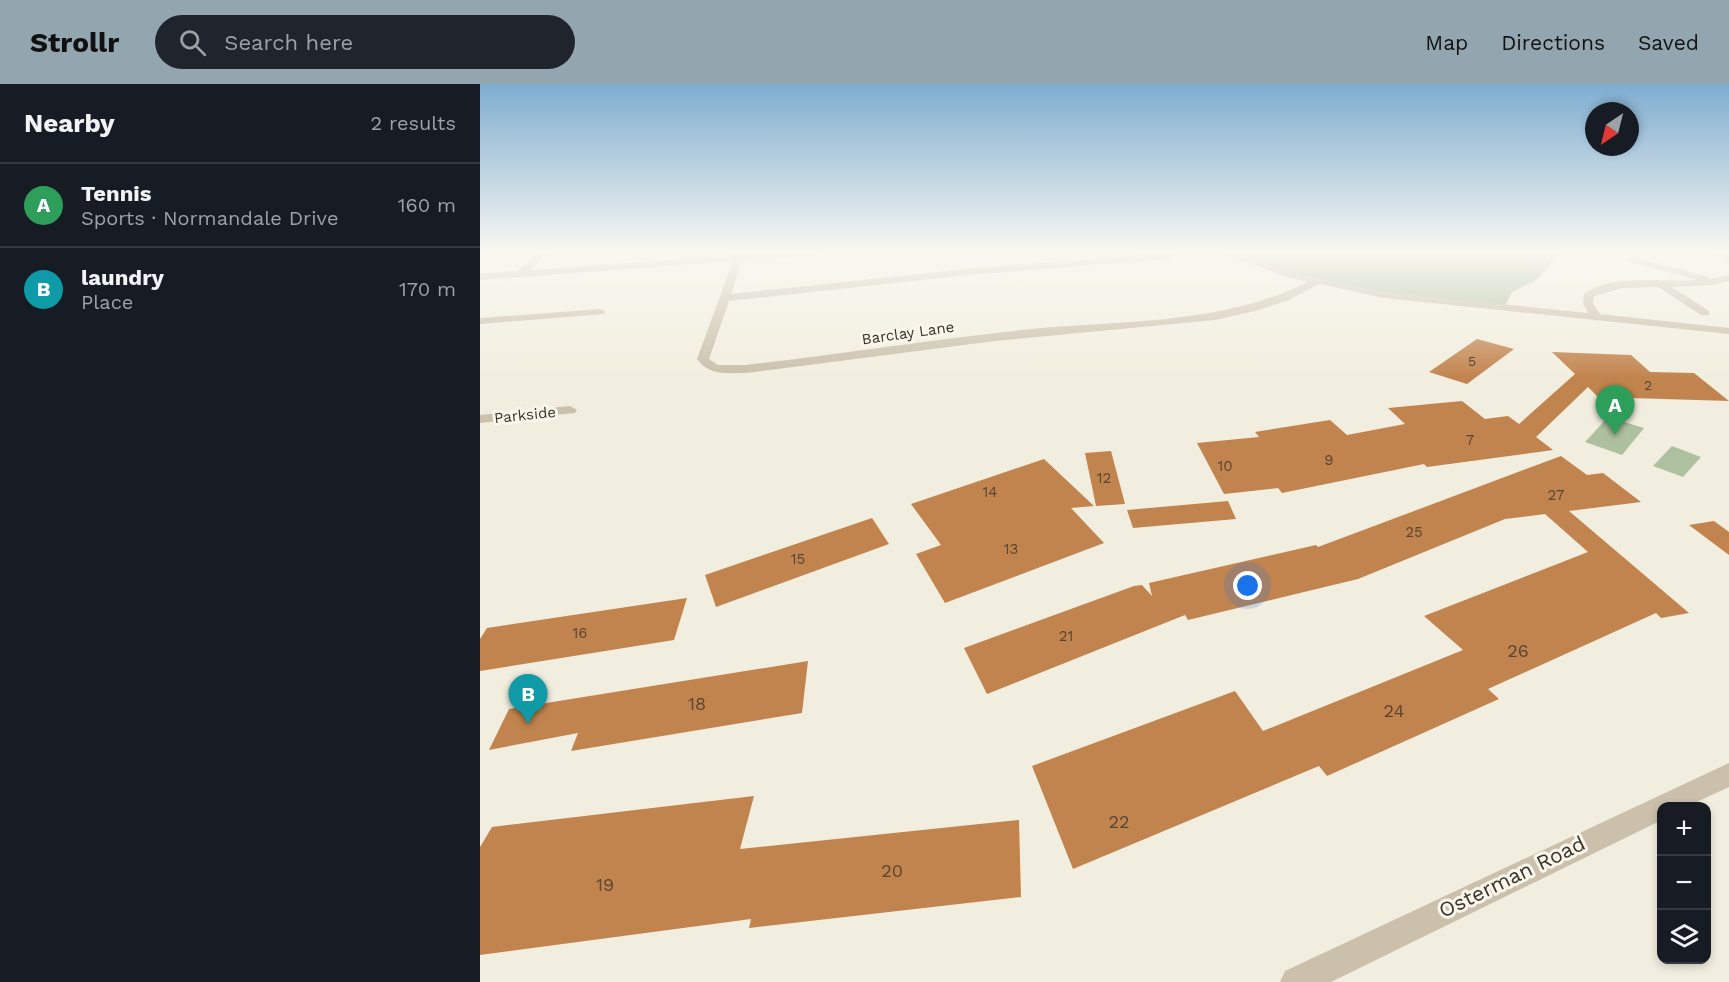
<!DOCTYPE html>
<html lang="en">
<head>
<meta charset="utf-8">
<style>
	body { margin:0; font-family:"Work Sans",sans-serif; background:#20242c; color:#f1f3f6 }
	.controls { position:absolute; right:18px; bottom:18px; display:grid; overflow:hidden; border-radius:12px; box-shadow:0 3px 9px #0003 }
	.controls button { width:54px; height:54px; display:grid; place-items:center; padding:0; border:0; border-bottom:2px solid #363941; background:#171b24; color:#f1f3f6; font:30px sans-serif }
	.compass { position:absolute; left:1105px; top:18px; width:54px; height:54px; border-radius:50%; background:#171b24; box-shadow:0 3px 9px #0003; rotate:215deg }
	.you { position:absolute; left:768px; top:502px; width:21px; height:21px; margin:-15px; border:4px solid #fff; border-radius:50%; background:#1a73e8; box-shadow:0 0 0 9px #1a73e833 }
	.badge { display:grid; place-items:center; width:39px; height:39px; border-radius:50%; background:#93a6af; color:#fff; font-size:20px; font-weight:700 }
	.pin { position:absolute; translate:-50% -50px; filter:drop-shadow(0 2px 3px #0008) }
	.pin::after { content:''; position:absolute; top:32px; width:21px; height:18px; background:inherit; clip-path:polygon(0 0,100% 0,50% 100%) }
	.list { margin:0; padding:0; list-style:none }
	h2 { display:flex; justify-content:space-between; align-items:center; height:78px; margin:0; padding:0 24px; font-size:26px }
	h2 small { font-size:20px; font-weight:400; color:#9ea1a6 }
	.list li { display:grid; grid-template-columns:39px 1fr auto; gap:18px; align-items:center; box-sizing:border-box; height:84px; padding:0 24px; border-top:2px solid #363941 }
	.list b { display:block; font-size:22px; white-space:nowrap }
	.list p { margin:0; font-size:20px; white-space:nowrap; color:#9ea1a6 }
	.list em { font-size:20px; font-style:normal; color:#9ea1a6 }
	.icon { flex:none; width:33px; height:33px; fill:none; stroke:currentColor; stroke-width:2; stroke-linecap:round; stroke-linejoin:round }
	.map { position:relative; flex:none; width:1249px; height:898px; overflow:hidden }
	header { display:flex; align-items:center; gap:36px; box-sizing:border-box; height:84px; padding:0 30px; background:#93a6af; color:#111 }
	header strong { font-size:28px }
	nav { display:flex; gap:33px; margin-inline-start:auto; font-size:21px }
	.search { width:420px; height:54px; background:#20242c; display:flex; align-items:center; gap:15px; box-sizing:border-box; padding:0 21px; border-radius:33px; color:#9ea1a6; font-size:22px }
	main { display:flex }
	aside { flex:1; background:#171b24 }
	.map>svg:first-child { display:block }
	.green { fill:#aec19f }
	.building { fill:#c2844e }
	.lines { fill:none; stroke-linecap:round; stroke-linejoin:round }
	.minor { fill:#cac0ab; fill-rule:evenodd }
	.labels { text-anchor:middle; stroke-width:6; stroke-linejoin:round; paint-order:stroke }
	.far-number-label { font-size:14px; fill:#5a4633 }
	.far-street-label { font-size:15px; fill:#38322a; stroke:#faf6ec }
	.number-label { font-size:15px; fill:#5a4633 }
	.near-number-label { font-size:18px; fill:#5a4633 }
	.near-street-label { font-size:21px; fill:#38322a; stroke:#faf6ec }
</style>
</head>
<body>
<header>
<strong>Strollr</strong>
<div class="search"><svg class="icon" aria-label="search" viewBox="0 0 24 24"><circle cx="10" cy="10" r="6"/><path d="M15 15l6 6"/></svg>Search here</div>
<nav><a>Map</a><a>Directions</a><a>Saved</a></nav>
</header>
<main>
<aside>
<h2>Nearby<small>2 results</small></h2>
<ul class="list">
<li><span class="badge" style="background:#2e9e5b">A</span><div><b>Tennis</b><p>Sports · Normandale Drive</p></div><em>160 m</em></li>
<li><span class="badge" style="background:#0f9aa8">B</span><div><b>laundry</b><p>Place</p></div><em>170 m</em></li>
</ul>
</aside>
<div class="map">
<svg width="1249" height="898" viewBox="0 0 1249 898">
	<rect width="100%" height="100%" fill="#f2eedf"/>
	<!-- green -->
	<g class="green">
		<polygon points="746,168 1091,168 1075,173 1058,195 1032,208 1026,220 1020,225 859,203 761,175"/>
		<polygon points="1128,333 1164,344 1142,371 1105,358"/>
		<polygon points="1192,362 1221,373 1203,393 1173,382"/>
	</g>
	<!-- building -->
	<g class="building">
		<polygon points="997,255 1034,265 987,300 949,288"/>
		<polygon points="1072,268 1151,271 1170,288 1214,289 1249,317 1118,313 1108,303 1056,353 1073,366 947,383 944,380 802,409 798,404 744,410 717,359 779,353 775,348 850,336 867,351 925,340 908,324 982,317 1005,335 1028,332 1039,340 1095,290"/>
		<polygon points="631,367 645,420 616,422 605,369"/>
		<polygon points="1081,372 1107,391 1123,389 1161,418 1089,427 1209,529 1181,534 1176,529 1008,605 1019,615 847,692 839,682 593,785 552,682 755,607 783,647 983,566 944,532 1108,468 1065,430 1025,435 878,495 708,536 705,531 507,610 484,564 654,502 662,501 672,512 669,499 836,461 838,463"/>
		<polygon points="564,375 614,422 591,424 624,459 465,519 436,470 461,461 431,420"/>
		<polygon points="748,417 756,435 653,444 647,426"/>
		<polygon points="392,434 409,460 236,523 225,491"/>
		<polygon points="1234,437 1249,448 1249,471 1209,441"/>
		<polygon points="207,514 194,556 0,587 0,555 7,544"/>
		<polygon points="328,577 322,629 91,667 98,649 9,666 29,625"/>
		<polygon points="274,712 260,765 539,736 541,813 269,844 271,835 0,871 0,763 12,743"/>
	</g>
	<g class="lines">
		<!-- minor -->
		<g class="minor">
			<path d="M59,168H69L50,186L302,168H343L338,171L262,176L251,210L487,185L689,169L694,172L689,175L487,191L249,217L229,275L238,281H266C361,270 456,255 551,245C645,236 741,241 828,198L810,194L738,168H752L815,190L904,208L1108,229L1103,219L1104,210C1130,189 1186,199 1218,196L1150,178L1148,176L1153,173L1228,193L1229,195L1249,191V197L1232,201L1192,203L1229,227V231H1221L1178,203L1143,204L1114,212L1113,219L1120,230L1249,244V250L904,214L839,200L809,216L775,227L735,236L515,257L266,289C247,289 229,292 217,275L253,177L0,196V190L37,187Z"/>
			<polygon points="1228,168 1240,168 1249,172 1249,179"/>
			<polygon points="120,225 126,228 124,230 0,240 0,234"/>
			<polygon points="90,322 97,326 95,329 0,339 0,331"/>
			<polygon points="1249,679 1249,703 1208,722 1182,722 1182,736 851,898 800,898 805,887"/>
		</g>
	</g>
	<!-- sky -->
	<linearGradient id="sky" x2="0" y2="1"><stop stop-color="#7eadd1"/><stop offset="0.57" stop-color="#f9f7f1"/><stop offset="1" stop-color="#f9f7f1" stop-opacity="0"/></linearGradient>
	<rect width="1249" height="294" fill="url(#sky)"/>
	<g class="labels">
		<!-- far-number labels -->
		<g class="far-number-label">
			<text x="992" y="282">5</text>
			<text x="1168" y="306">2</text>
		</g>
		<!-- far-street labels -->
		<g class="far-street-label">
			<text transform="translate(428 249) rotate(-8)" y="5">Barclay Lane</text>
			<text transform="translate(45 331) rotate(-6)" y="5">Parkside</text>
		</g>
		<!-- number labels -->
		<g class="number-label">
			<text x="990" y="361">7</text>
			<text x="849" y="381">9</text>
			<text x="745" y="387">10</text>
			<text x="624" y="399">12</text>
			<text x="510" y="413">14</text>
			<text x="1076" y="416">27</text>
			<text x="934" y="453">25</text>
			<text x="531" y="470">13</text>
			<text x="318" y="480">15</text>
			<text x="100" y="554">16</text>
			<text x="586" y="557">21</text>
		</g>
		<!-- near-number labels -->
		<g class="near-number-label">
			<text x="1038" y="573">26</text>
			<text x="217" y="626">18</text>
			<text x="914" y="633">24</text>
			<text x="639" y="744">22</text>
			<text x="412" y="793">20</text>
			<text x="125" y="807">19</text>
		</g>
		<!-- near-street labels -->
		<g class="near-street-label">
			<text transform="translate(1032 793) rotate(-26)" y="7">Osterman Road</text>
		</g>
	</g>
</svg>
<div class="controls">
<button>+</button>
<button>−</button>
<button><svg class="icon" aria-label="layers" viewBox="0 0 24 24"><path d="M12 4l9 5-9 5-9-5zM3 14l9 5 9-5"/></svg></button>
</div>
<svg class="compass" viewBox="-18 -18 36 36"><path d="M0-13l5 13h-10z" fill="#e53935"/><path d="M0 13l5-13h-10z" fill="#9ea1a6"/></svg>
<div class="you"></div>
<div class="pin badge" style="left:1135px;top:351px;background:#2e9e5b">A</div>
<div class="pin badge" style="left:48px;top:640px;background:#0f9aa8">B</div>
</div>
</main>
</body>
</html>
